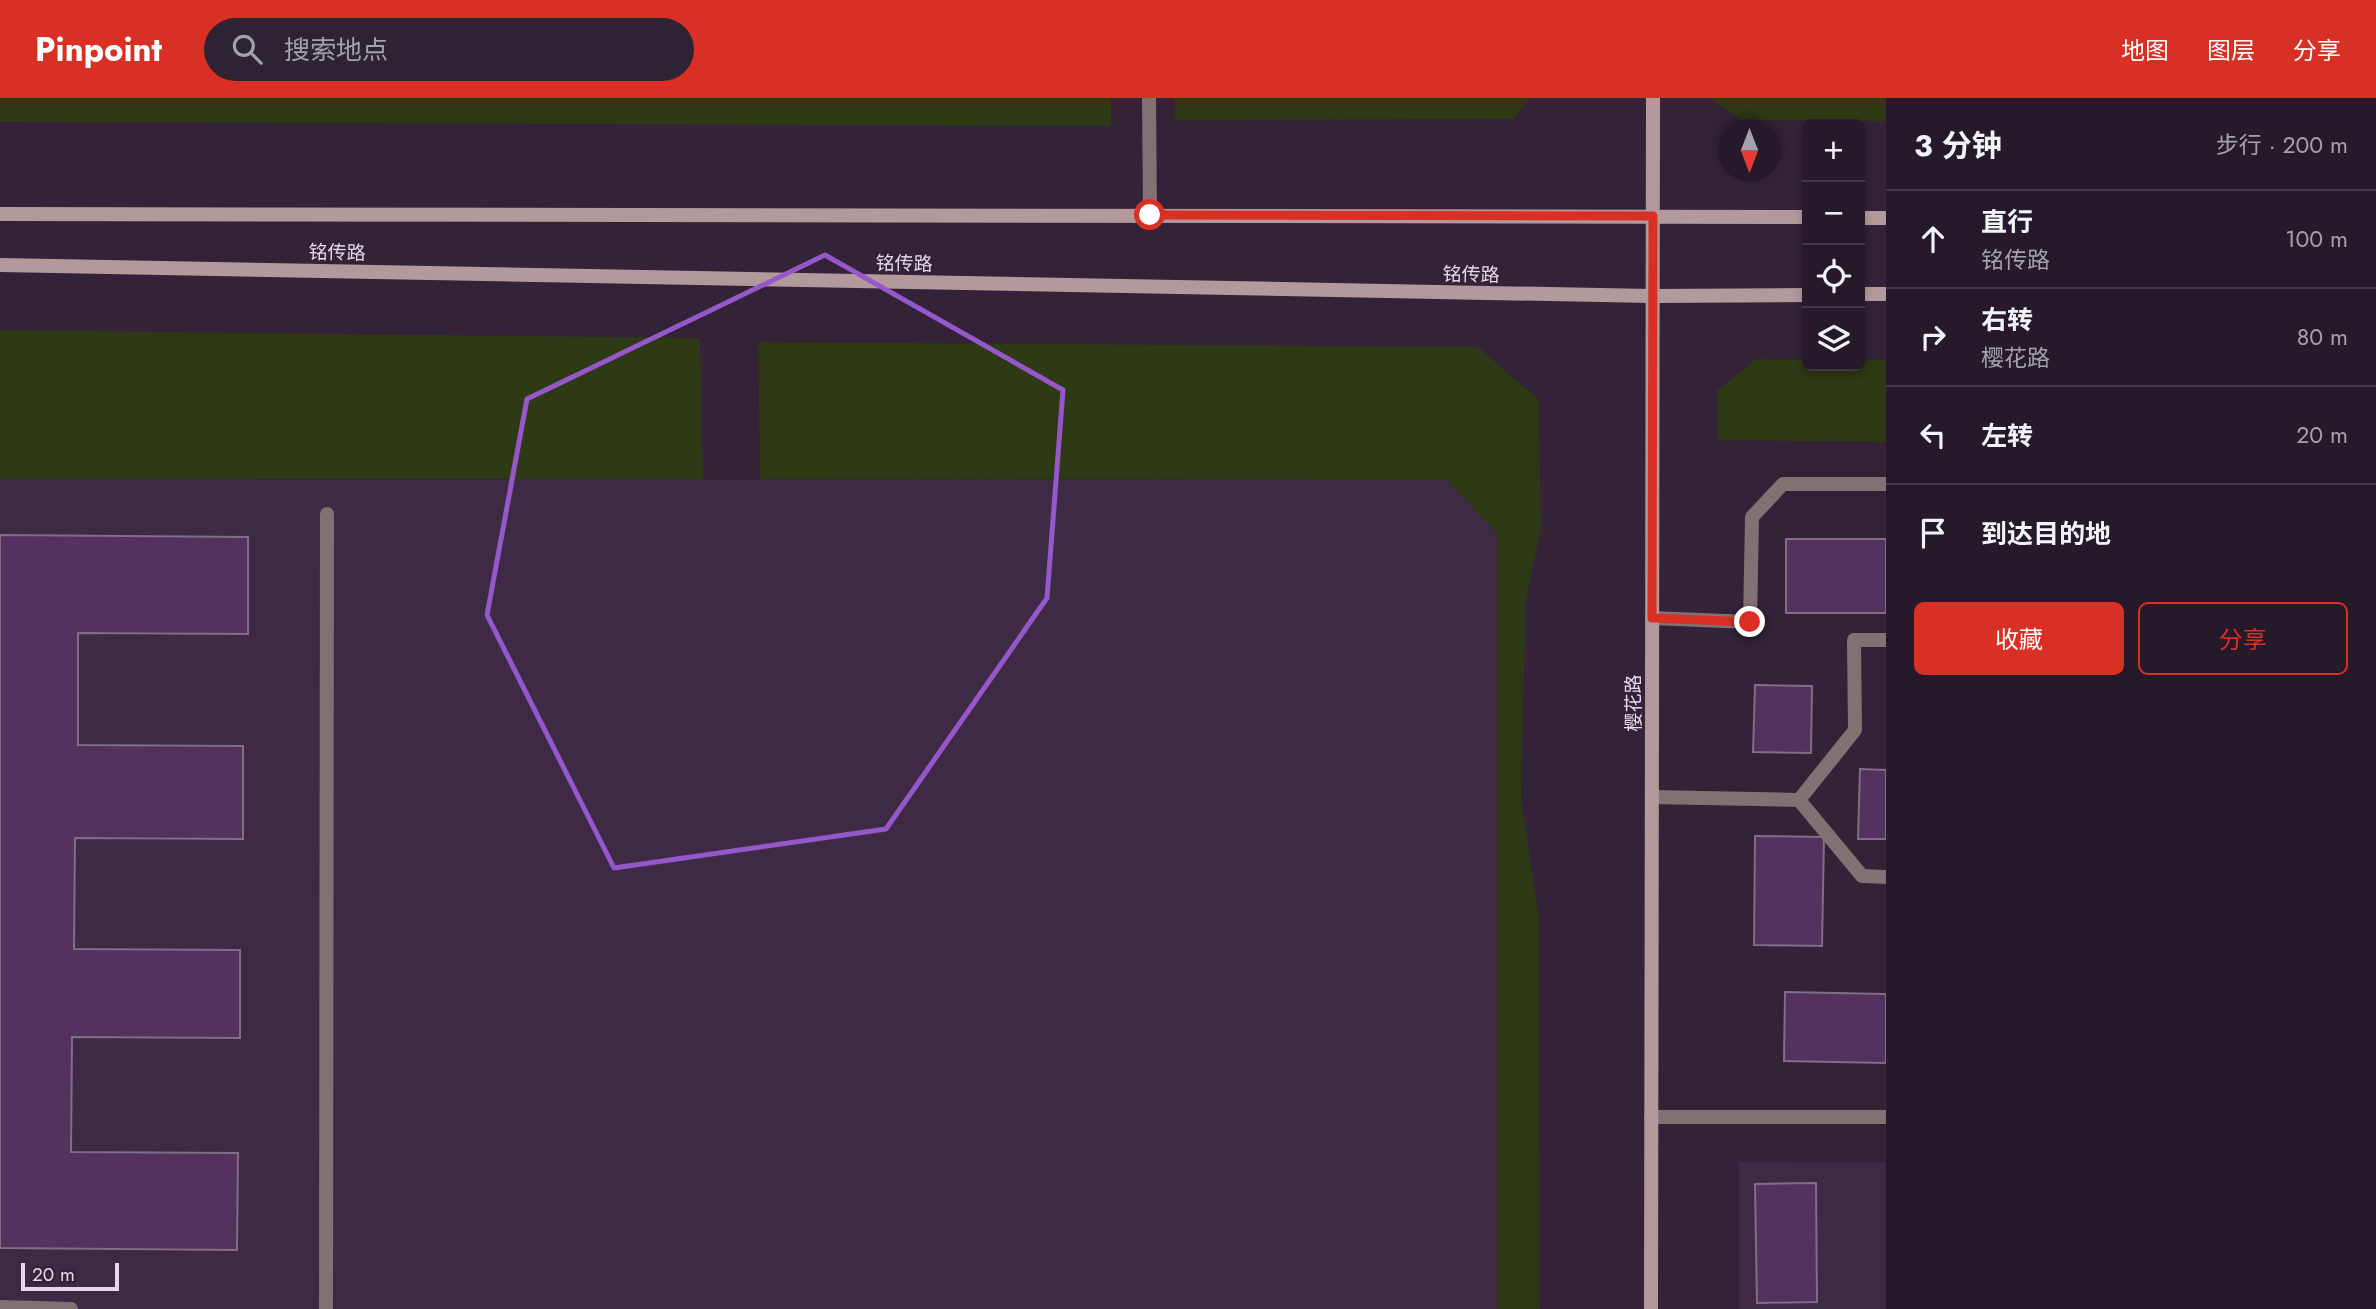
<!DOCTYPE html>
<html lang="zh">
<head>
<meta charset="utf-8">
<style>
	body { margin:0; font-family:Jost,"Noto Sans SC",sans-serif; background:#2e2332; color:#f1f3f6 }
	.controls { position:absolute; right:21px; top:21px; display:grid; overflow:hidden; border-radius:10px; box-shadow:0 4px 10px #0003 }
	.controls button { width:63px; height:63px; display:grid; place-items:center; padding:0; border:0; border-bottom:2px solid #423847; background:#261a2a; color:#f1f3f6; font:35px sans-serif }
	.compass { position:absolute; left:1718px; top:21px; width:63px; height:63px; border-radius:50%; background:#261a2a; box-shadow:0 4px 10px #0003; rotate:180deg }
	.scale { position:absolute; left:21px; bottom:18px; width:98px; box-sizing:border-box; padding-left:7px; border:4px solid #e4d9e8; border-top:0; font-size:19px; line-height:24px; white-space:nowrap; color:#e4d9e8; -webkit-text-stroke:5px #332238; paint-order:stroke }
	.stop { position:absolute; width:21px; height:21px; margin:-16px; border:5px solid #d93025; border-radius:50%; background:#fff }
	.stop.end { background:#d93025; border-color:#fff; box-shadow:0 2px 7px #0008 }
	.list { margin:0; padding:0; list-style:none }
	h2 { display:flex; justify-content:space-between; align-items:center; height:91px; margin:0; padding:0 28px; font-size:30px }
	h2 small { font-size:23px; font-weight:400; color:#a4a1a8 }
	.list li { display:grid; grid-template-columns:46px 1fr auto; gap:21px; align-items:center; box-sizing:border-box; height:98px; padding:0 28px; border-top:2px solid #423847 }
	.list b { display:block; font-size:26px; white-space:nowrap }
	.list p { margin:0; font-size:23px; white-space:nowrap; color:#a4a1a8 }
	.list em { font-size:23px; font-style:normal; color:#a4a1a8 }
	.actions { display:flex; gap:14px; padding:21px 28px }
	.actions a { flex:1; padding:16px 0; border:2px solid #d93025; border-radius:10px; text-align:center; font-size:24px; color:#d93025 }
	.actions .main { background:#d93025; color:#fff }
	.icon { flex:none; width:38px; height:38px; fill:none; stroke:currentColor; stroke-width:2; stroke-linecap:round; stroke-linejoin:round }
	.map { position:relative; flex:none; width:1886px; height:1211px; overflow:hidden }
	header { display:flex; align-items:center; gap:42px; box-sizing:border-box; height:98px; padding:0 35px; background:#d93025; color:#fff }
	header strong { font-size:33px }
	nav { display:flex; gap:38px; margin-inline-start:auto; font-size:24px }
	.search { width:490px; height:63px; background:#2e2332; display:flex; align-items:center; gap:18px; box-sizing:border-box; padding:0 24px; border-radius:38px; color:#a4a1a8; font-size:26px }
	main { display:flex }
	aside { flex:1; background:#261a2a }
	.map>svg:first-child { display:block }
	.built { fill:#3e2a45 }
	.green { fill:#2e3915 }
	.building { fill:#54315e; stroke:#816d86; stroke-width:2 }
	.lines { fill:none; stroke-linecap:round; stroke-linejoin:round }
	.lane { stroke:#817173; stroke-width:14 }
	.secondary { stroke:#b3999c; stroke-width:14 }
	.route { stroke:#d93025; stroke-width:9 }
	.marked { fill:none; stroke:#9557c9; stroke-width:5; stroke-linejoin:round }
	.labels { text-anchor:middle; stroke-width:5; stroke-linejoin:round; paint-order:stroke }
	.street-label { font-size:19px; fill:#e4d9e8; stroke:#332238 }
</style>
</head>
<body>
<header>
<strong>Pinpoint</strong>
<div class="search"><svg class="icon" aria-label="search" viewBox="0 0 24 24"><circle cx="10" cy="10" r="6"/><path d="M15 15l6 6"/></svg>搜索地点</div>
<nav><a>地图</a><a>图层</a><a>分享</a></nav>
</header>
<main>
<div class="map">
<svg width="1886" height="1211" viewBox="0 0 1886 1211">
	<rect width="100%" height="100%" fill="#332238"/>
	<!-- built -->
	<g class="built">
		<polygon points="0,381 1447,382 1497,436 1498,1211 0,1211"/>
		<polygon points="1739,1064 1886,1065 1886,1211 1739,1211"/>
	</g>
	<!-- green -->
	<g class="green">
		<polygon points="0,0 1111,0 1111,28 0,24"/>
		<polygon points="1175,0 1531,0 1513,21 1174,22"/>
		<polygon points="1709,0 1886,0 1886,23 1742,22"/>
		<polygon points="0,232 700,240 703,381 0,381"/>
		<polygon points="758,244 1478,249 1539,302 1541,431 1526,501 1521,700 1539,820 1540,1211 1498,1211 1497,436 1447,382 760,381"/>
		<polygon points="1756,261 1807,262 1807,268 1860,268 1860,262 1886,262 1886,344 1718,342 1717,293"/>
	</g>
	<!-- building -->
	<g class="building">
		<polygon points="0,437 248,439 248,536 78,535 78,647 243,648 243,741 75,740 74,851 240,852 240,940 72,939 71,1054 238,1055 237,1152 0,1150"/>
		<rect x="1786" y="441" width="100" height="74"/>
		<polygon points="1755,587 1812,588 1811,655 1753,654"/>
		<polygon points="1860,671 1886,672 1886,741 1858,741"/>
		<polygon points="1755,738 1824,739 1822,848 1754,847"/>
		<polygon points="1785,894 1886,896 1886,965 1784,963"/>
		<polygon points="1816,1085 1817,1204 1757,1205 1755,1086"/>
	</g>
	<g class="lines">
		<!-- lane -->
		<g class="lane">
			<polyline points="1149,0 1150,117"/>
			<polyline points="1652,520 1750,524 1752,419 1783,386 1886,386"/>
			<polyline points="1652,699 1799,702 1855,632 1854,542 1886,542"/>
			<polyline points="1799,702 1862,778 1886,779"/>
			<polyline points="1651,1019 1886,1019"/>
			<polyline points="0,1209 71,1211"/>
			<polyline points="326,1211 327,416"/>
		</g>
		<!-- secondary -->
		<g class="secondary">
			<polyline points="0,116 1807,119"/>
			<polyline points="1860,120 1886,120"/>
			<polyline points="0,167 1652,198 1807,197"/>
			<polyline points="1860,196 1886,196"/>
			<polyline points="1651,1211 1653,0"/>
		</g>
	</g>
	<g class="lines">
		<!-- route -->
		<polyline class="route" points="1150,117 1653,118 1652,520 1750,524"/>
	</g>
	<!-- marked area -->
	<path class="marked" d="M825,157L1063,292L1047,500L886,731L614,770L487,517L527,301Z"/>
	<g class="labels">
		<!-- street labels -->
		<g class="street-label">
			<text transform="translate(337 154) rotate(1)" y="7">铭传路</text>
			<text transform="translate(904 165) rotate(1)" y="7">铭传路</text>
			<text transform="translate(1471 176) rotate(1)" y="7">铭传路</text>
			<text transform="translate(1633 605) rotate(-90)" y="7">樱花路</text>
		</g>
	</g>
</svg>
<div class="controls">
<button>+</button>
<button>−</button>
<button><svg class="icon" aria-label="locate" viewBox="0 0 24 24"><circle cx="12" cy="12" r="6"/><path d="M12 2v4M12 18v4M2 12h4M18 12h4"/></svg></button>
<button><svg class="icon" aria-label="layers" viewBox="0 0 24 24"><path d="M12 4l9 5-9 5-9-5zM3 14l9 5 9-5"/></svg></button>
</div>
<svg class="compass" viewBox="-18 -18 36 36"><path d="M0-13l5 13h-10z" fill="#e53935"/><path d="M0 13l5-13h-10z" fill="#a4a1a8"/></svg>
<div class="scale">20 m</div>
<div class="stop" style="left:1150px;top:117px"></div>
<div class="stop end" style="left:1750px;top:524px"></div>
</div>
<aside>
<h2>3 分钟<small>步行 · 200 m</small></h2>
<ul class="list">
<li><svg class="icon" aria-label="ahead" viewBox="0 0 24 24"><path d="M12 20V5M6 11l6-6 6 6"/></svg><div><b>直行</b><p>铭传路</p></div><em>100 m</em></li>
<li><svg class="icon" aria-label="right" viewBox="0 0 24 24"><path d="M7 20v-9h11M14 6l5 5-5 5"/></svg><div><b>右转</b><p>樱花路</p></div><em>80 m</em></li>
<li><svg class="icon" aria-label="left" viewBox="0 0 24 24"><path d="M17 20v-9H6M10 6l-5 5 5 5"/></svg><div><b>左转</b></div><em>20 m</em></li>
<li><svg class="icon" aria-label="arrive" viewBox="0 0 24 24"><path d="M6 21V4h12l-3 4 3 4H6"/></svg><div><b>到达目的地</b></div></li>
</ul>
<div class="actions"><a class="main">收藏</a><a>分享</a></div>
</aside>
</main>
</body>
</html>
